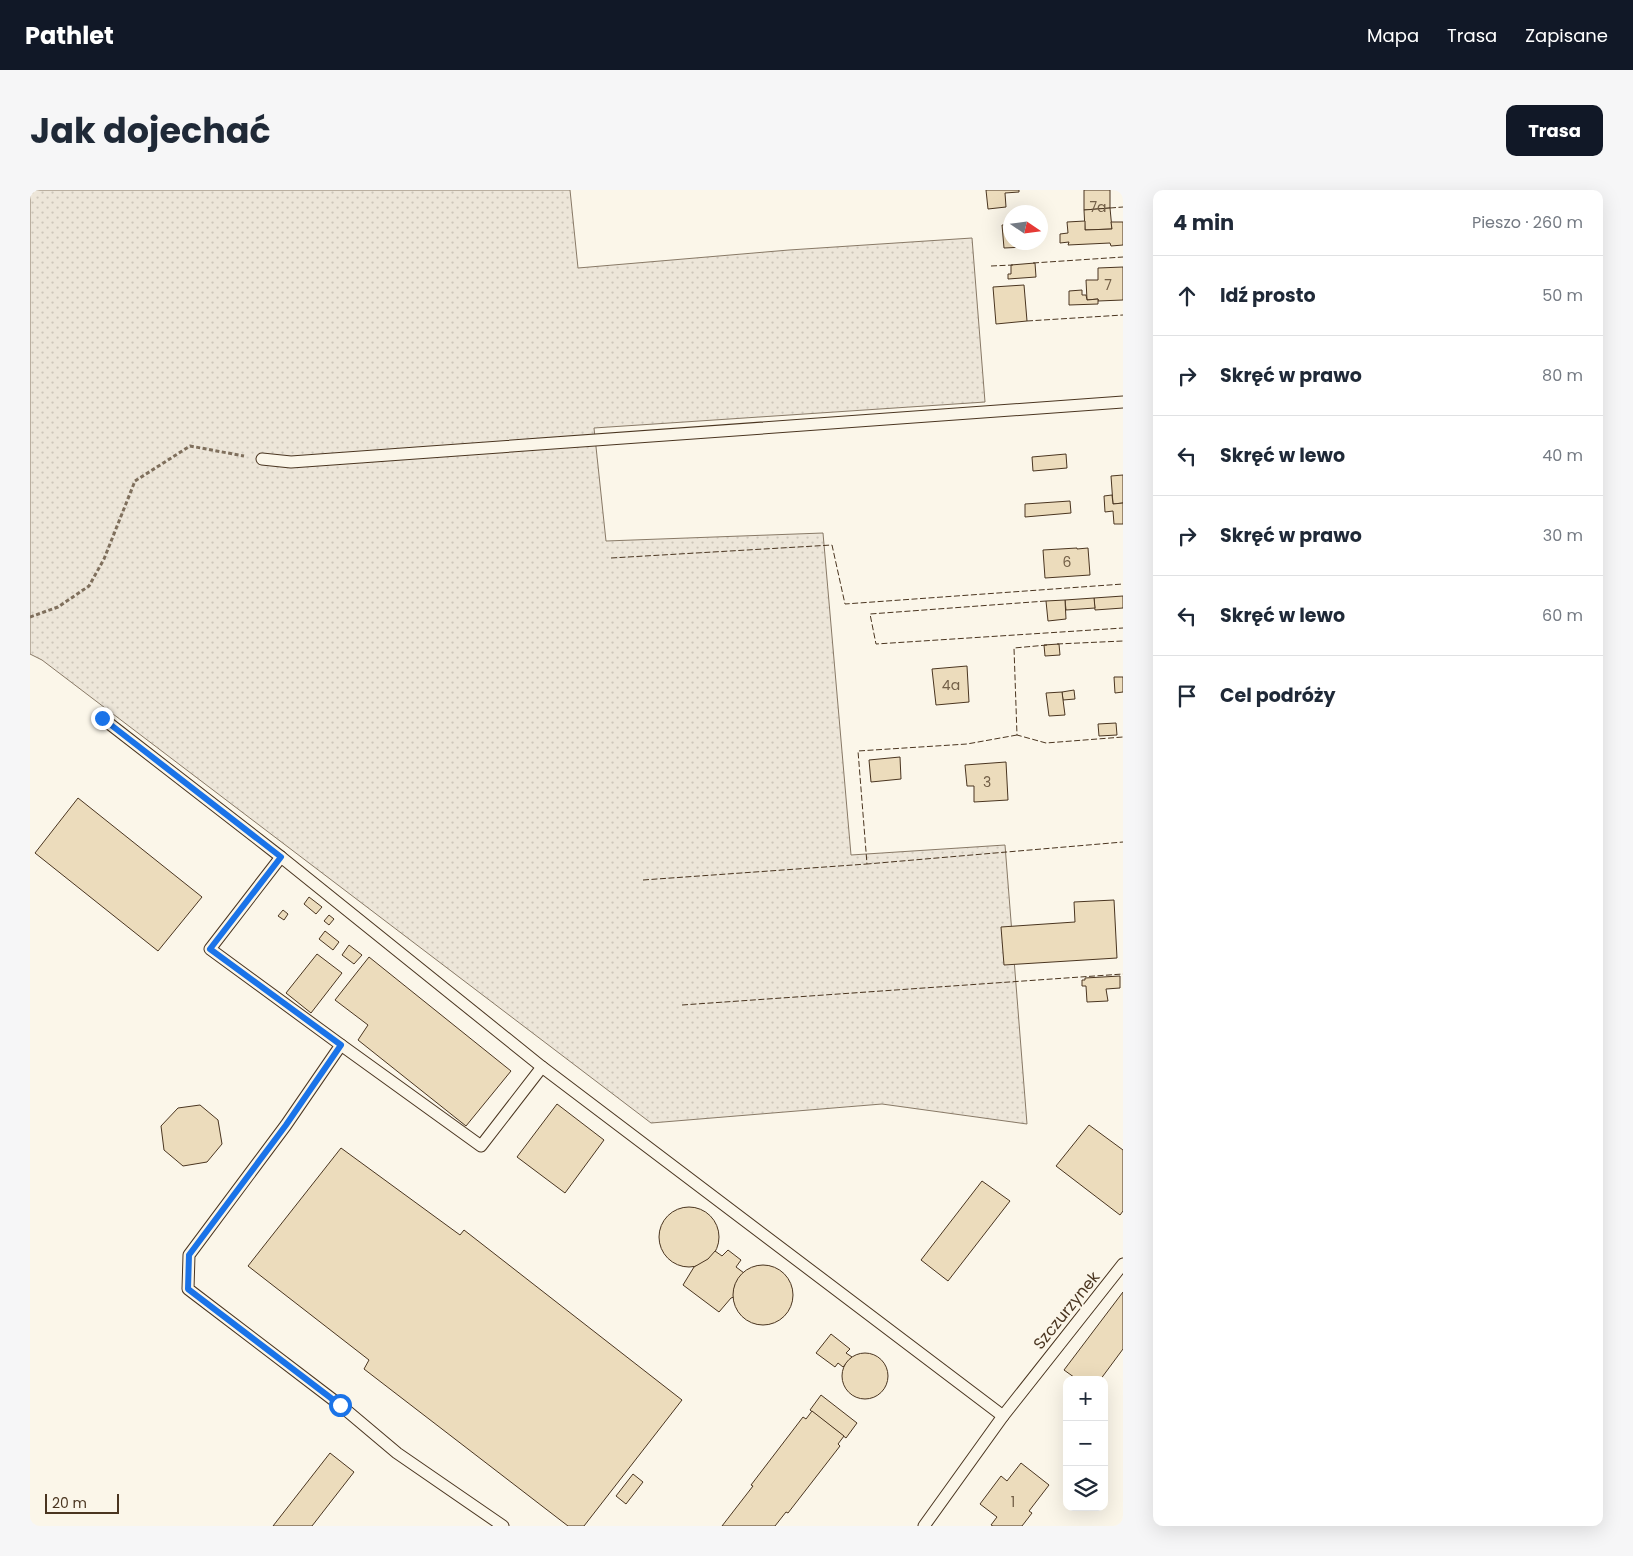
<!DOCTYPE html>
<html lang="pl">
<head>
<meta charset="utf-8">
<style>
	body { margin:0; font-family:Poppins,sans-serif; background:#f6f6f7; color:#1f2937 }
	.controls { position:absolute; right:15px; bottom:15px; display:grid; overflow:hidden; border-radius:10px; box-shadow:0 5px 20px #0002 }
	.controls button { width:45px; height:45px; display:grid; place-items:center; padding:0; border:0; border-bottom:1px solid #e0e1e3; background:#fff; color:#1f2937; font:25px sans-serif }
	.compass { position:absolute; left:973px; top:15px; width:45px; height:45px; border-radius:50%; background:#fff; box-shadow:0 5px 20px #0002; rotate:103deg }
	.scale { position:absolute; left:15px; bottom:12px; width:74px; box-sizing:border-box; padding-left:5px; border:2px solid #4a3520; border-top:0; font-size:14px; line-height:18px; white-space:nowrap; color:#4a3520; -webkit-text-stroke:4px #fbf6e9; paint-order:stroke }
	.stop { position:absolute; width:15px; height:15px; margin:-11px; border:4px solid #1a73e8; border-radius:50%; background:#fff }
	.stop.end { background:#1a73e8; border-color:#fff; box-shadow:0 1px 5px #0008 }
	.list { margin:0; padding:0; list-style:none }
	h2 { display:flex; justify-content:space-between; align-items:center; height:65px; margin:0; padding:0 20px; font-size:21px }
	h2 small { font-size:16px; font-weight:400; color:#747a83 }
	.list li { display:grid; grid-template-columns:32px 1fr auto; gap:15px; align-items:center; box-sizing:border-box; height:80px; padding:0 20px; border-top:1px solid #e0e1e3 }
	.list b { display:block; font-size:19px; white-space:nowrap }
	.list em { font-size:16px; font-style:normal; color:#747a83 }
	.icon { flex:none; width:28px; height:28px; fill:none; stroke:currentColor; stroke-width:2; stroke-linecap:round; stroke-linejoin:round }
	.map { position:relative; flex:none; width:1093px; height:1336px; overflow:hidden; border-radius:10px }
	header { display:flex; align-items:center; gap:30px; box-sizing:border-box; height:70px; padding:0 25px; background:#111827; color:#fff }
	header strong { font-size:24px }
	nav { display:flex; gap:28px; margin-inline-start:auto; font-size:18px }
	.intro { display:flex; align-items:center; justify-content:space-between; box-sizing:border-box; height:120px; padding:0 30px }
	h1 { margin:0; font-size:35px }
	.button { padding:12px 22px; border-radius:10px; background:#111827; color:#fff; font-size:18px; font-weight:700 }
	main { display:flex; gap:30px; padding:0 30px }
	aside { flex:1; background:#fff; border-radius:10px; box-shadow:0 5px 20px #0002 }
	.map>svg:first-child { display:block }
	.grass { fill:url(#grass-dots); stroke:#887966 }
	.building { fill:#ecdcbc; stroke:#4a3520 }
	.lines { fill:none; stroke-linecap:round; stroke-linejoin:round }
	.lane-casing { stroke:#4a3520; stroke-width:13 }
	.path { stroke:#7f6f5c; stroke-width:3; stroke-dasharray:4 2.5; stroke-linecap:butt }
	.lane { stroke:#fbf6e9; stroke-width:11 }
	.fence { stroke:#4a3520; stroke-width:1; stroke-dasharray:6 2.5; stroke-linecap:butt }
	.route { stroke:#1a73e8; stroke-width:6 }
	.labels { text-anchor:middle; stroke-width:4; stroke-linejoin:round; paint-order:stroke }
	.number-label { font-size:14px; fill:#725f47 }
	.street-label { font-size:16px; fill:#4a3520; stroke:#fbf6e9 }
</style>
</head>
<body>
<header>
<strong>Pathlet</strong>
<nav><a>Mapa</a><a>Trasa</a><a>Zapisane</a></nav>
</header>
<div class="intro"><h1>Jak dojechać</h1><a class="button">Trasa</a></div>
<main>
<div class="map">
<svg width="1093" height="1336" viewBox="0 0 1093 1336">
	<defs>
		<pattern id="grass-dots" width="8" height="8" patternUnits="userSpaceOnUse" patternTransform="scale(1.25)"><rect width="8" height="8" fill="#ede6d9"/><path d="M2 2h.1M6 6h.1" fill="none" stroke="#cdc6ba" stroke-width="1.8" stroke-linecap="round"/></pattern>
	</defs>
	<rect width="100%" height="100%" fill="#fbf6e9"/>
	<!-- grass -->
	<polygon class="grass" points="0,0 540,0 548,78 759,60 942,48 955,212 564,238 576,351 793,343 821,665 975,655 997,934 852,914 621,933 12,470 0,464"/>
	<!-- building -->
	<g class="building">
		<polygon points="956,0 989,0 989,2 975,3 976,17 958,19"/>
		<polygon points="1054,0 1080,0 1080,18 1054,20"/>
		<polygon points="1080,18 1082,39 1055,40 1054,20"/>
		<polygon points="1055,31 1055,40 1082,39 1081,32 1093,32 1093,55 1081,56 1080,53 1038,55 1039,52 1030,53 1030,44 1038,43 1037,32"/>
		<polygon points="972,35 981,35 981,52 995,52 995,57 974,58"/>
		<polygon points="1005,73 1006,87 978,89 978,84 981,84 981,75"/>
		<polygon points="1093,77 1093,110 1068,111 1068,109 1057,110 1056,90 1068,90 1068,78"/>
		<polygon points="994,95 997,131 966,134 963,97"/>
		<polygon points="1052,100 1052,105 1056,105 1057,110 1068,109 1068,114 1039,115 1039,101"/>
		<polygon points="1036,264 1037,278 1003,281 1002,267"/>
		<polygon points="1093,285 1093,313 1083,314 1081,286"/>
		<polygon points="1082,305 1083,314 1093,313 1093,334 1084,334 1083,321 1075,322 1074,306"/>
		<polygon points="1040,311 1041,323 995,327 995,314"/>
		<polygon points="1047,358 1047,359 1058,358 1060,385 1015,388 1013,360"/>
		<polygon points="1093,406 1093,418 1065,420 1064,408"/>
		<polygon points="1064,408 1065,418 1036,420 1035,410"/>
		<polygon points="1035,410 1036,429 1018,431 1016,411"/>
		<polygon points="1029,454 1030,465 1015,466 1014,455"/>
		<polygon points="937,476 939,512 906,515 902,479"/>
		<polygon points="1084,487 1093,487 1093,502 1085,503"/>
		<polygon points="1044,500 1045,509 1033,510 1032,502"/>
		<polygon points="1032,502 1035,525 1019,526 1016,503"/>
		<polygon points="1086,533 1087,545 1069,546 1068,534"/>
		<polygon points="870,567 871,589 841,592 839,570"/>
		<polygon points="976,572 978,610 944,612 944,596 937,596 935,575"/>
		<polygon points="48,608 172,707 128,761 5,663"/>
		<polygon points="279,707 292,717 286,724 274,714"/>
		<polygon points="1084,710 1087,768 974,775 971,737 1045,732 1044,712"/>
		<polygon points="253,720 258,724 254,730 248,726"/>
		<polygon points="299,725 304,729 299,735 294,731"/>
		<polygon points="295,741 309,752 303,760 289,749"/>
		<polygon points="319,755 332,765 324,774 312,765"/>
		<polygon points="287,764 312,783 281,823 256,803"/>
		<polygon points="339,767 481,881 436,936 328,850 338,835 305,810"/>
		<polygon points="1090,786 1090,798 1076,799 1078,811 1057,812 1056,796 1052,796 1052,790 1055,790 1055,788"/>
		<polygon points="527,914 574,950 535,1003 487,967"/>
		<polygon points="170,915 188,930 192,954 177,972 153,976 134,960 131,936 148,918"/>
		<polygon points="1059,935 1093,960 1093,1021 1090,1025 1026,976"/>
		<polygon points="311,958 430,1045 434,1040 652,1210 554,1336 538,1336 334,1179 339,1170 218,1076"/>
		<polygon points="952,991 980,1011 918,1091 891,1070"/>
		<circle cx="659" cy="1047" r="30"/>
		<polygon points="698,1060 711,1070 706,1077 714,1083 705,1095 704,1107 701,1108 689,1122 653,1095 664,1077 678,1069 685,1061 692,1066"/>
		<circle cx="733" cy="1105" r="30"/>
		<polygon points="1093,1102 1093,1159 1070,1190 1048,1190 1034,1180"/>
		<polygon points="801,1144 820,1159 816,1163 822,1167 813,1177 808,1173 805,1177 786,1163"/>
		<circle cx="835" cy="1186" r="23"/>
		<polygon points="791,1205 827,1233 816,1248 780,1220"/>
		<polygon points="782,1221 814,1246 808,1254 810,1256 758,1323 756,1322 745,1336 692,1336 723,1296 721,1295 773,1227 776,1229"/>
		<polygon points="300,1263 324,1282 282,1336 243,1336"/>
		<polygon points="991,1273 1019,1295 999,1321 1002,1323 992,1336 963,1336 961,1335 967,1327 950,1314 971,1286 977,1291"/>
		<polygon points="603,1284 613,1292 596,1314 586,1306"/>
	</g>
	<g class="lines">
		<defs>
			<g id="lane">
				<polyline points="232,269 261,272 1093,212"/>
				<polyline points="72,528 251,667"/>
				<polyline points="311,855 180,759 251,667 512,877"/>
				<polyline points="973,1226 1093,1074"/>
				<polyline points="473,1336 367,1263 310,1215 158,1099 159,1065 256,935 311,855 451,956 512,877 973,1226 894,1336"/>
			</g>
		</defs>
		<!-- lane casing -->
		<use href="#lane" class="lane-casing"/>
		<!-- path -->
		<polyline class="path" points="0,427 28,417 59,396 74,369 105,291 160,256 214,266"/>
		<!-- lane -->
		<use href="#lane" class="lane"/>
		<!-- fence -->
		<g class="fence">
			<polyline points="1080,18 1093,17"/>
			<polyline points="1003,73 1093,67"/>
			<polyline points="961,76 983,75"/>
			<polyline points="997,131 1093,125"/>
			<polyline points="581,368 802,355 815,414 1093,394"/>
			<polyline points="1016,411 840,424 846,454 1093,438"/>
			<polyline points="1027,454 1093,451"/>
			<polyline points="1017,455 984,458 987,545 1016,553 1093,547"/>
			<polyline points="987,545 937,554 828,561 837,674 1093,652"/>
			<polyline points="613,690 837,674"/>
			<polyline points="652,815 1093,784"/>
		</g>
	</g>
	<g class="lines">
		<!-- route -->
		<polyline class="route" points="72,528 251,667 180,759 311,855 256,935 159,1065 158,1099 310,1215"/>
	</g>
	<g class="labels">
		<!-- number labels -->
		<g class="number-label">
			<text x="1068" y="22">7a</text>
			<text x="1078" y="100">7</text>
			<text x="1037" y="377">6</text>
			<text x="921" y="500">4a</text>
			<text x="957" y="597">3</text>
			<text x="983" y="1317">1</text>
		</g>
		<!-- street labels -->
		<g class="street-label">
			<text transform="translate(1036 1120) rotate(-51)" y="6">Szczurzynek</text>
		</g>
	</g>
</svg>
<div class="controls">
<button>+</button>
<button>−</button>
<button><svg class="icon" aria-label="layers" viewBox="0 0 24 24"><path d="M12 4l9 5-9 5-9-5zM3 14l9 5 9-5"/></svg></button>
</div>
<svg class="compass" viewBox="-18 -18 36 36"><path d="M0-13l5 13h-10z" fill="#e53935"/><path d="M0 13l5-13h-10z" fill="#747a83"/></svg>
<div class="scale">20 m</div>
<div class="stop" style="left:310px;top:1215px"></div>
<div class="stop end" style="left:72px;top:528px"></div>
</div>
<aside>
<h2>4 min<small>Pieszo · 260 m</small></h2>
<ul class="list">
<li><svg class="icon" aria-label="ahead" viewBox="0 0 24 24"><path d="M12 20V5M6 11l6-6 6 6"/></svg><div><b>Idź prosto</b></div><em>50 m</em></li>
<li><svg class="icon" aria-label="right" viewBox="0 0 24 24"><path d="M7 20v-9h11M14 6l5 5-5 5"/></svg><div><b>Skręć w prawo</b></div><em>80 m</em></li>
<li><svg class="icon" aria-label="left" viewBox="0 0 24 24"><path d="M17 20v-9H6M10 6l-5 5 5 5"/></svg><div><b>Skręć w lewo</b></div><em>40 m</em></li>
<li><svg class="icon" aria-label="right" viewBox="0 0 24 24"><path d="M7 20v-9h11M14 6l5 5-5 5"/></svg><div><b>Skręć w prawo</b></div><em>30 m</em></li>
<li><svg class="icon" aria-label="left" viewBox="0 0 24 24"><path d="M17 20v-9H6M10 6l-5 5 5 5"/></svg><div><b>Skręć w lewo</b></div><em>60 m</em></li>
<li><svg class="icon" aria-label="arrive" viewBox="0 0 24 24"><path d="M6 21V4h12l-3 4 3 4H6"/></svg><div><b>Cel podróży</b></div></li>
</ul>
</aside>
</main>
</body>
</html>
